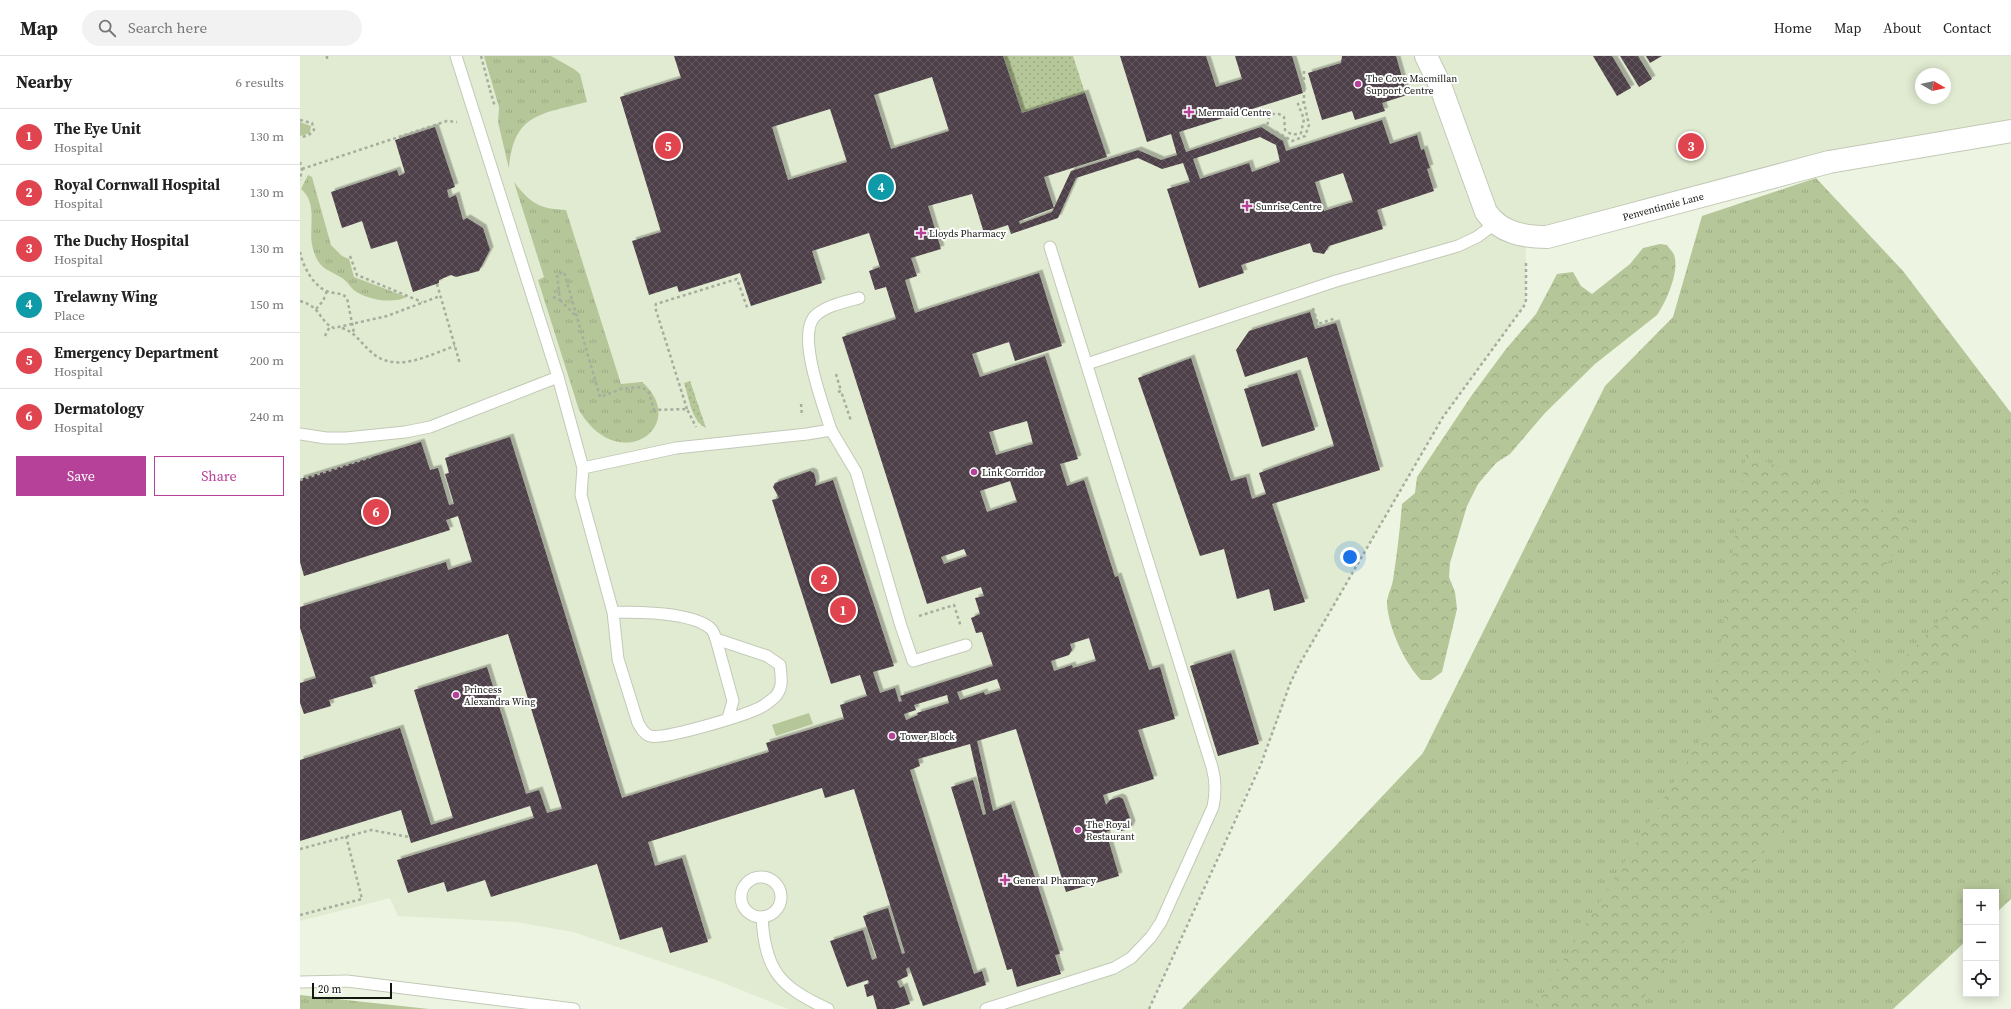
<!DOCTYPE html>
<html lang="en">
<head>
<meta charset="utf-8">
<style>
	body { margin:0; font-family:"Source Serif 4",serif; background:#f2f2f2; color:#222 }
	.controls { position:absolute; right:12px; bottom:12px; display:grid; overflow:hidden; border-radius:0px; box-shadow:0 2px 10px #0003 }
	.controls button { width:36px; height:36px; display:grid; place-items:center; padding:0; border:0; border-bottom:1px solid #e0e0e0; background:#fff; color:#222; font:20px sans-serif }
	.compass { position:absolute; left:1615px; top:12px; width:36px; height:36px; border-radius:50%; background:#fff; box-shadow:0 2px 10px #0003; rotate:99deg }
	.scale { position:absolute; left:12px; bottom:10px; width:80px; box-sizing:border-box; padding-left:4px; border:2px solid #141610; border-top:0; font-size:11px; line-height:14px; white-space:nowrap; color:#141610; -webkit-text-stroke:3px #fefefe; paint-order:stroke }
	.you { position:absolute; left:1050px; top:501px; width:14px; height:14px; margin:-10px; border:3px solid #fff; border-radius:50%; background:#1a73e8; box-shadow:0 0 0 6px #1a73e833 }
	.badge { display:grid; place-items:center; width:26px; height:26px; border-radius:50%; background:#b64199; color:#fff; font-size:13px; font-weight:700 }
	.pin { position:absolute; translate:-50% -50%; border:2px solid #fff; box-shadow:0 1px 4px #0006 }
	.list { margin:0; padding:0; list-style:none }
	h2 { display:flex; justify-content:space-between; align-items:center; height:52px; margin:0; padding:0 16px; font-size:17px }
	h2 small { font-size:13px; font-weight:400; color:#767676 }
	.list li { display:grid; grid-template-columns:26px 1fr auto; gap:12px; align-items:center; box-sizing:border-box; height:56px; padding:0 16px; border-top:1px solid #e0e0e0 }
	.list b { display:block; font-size:15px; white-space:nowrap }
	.list p { margin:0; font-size:13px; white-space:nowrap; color:#767676 }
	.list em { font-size:13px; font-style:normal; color:#767676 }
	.actions { display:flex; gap:8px; padding:12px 16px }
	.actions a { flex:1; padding:9px 0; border:1px solid #b64199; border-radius:0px; text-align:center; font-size:14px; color:#b64199 }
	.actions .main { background:#b64199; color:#fff }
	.icon { flex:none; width:22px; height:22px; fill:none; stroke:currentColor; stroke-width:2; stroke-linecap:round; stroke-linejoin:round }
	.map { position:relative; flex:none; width:1711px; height:953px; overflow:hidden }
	header { display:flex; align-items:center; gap:24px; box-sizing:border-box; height:56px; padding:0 20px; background:#fff; border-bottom:1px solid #e0e0e0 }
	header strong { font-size:19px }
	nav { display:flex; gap:22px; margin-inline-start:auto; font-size:14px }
	.search { width:280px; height:36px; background:#f2f2f2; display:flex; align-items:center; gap:10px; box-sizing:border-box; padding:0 14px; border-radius:22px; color:#767676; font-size:15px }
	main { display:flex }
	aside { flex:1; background:#fff }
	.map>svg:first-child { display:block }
	.built { fill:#e1ebd1; fill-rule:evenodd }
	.grass { fill:url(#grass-tufts) }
	.forest { fill:url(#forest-crowns) }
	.park { fill:#b5c698 }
	.garden { fill:url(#garden-dots) }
	.building { fill:url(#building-cross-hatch); fill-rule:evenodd; filter:url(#shadow) }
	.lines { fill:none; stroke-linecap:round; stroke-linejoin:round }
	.service-casing { stroke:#c2c9b7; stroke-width:13 }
	.minor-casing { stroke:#c2c9b7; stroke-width:24 }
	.path { stroke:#a7ad9e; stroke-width:2.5; stroke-dasharray:3 3; stroke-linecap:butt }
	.service { stroke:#fff; stroke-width:11 }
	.minor { stroke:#fff; stroke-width:22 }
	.poi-dot { fill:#b64199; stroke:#fefefe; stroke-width:1.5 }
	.labels { text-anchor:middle; stroke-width:4; stroke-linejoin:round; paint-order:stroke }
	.poi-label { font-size:10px; fill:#141610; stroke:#fefefe; text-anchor:start }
	.street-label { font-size:10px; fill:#141610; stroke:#fefefe }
</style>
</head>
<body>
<header>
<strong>Map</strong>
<div class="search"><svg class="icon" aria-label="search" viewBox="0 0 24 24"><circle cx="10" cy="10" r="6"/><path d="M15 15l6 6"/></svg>Search here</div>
<nav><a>Home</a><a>Map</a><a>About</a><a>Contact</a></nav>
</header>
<main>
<aside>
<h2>Nearby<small>6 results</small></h2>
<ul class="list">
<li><span class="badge" style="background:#e0444e">1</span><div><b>The Eye Unit</b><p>Hospital</p></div><em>130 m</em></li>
<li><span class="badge" style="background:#e0444e">2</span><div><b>Royal Cornwall Hospital</b><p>Hospital</p></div><em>130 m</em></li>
<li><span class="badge" style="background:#e0444e">3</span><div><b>The Duchy Hospital</b><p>Hospital</p></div><em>130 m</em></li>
<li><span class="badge" style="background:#0f9aa8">4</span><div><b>Trelawny Wing</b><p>Place</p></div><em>150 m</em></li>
<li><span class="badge" style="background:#e0444e">5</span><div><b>Emergency Department</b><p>Hospital</p></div><em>200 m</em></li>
<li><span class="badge" style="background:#e0444e">6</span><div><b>Dermatology</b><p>Hospital</p></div><em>240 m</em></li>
</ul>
<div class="actions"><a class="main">Save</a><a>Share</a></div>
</aside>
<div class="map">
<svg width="1711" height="953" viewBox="0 0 1711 953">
	<defs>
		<pattern id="grass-tufts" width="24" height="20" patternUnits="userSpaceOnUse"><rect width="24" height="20" fill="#b5c698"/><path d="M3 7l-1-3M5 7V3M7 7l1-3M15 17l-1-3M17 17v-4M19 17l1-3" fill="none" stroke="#9ba982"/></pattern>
		<pattern id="forest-crowns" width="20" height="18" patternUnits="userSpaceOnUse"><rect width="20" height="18" fill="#b5c698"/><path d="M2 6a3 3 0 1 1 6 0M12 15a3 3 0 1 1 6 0" fill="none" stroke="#9ba982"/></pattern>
		<pattern id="garden-dots" width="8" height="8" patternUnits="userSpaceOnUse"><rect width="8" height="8" fill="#b5c698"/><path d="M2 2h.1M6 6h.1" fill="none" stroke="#9ba982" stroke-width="1.8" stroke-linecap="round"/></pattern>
		<pattern id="building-cross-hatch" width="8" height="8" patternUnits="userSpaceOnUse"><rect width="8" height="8" fill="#4e4049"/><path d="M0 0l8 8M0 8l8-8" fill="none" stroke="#63585f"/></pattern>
		<filter id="shadow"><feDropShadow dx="3.5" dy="-3.5" stdDeviation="0" flood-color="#0004"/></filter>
	</defs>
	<rect width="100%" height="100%" fill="#edf4e2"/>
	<!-- built -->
	<path class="built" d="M0,0H1711V75L1226,180V244L1224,250L1143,361L999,609L990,628L973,677L849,953H488L416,924L273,876L216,866L98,860L90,842L0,865ZM1621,18H1645V42H1621Z"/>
	<!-- grass -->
	<g class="grass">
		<path d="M184,0H251L274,13L280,18L287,46C242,58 213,57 209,113L198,66L199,51Z"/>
		<polygon points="0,66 11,70 10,77 0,80"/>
		<path d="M8,119L12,121L31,189L42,200L49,203L54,221L107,241C93,248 68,244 55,235C50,231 48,226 42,222C28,213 20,214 14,196C6,176 20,149 1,133Z"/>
		<polygon points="1516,122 1603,215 1711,357 1711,843 1696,857 1696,836 1666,836 1666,885 1593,953 882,953 1123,697 1305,330 1373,261 1402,160"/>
		<path d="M214,126C230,147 239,153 266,154L321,328L342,326C391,369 319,422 279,354L238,224L244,221Z"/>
		<polygon points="0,939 129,953 0,953"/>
	</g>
	<!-- forest -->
	<g class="forest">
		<path d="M1360,188L1367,189C1369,192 1373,196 1374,199C1380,215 1366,246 1357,259L1295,308L1245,357L1210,398L1196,407L1178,428L1167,450L1150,507L1149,521L1155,536L1157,553L1142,616L1131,624H1121C1105,608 1088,571 1087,547C1087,540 1092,531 1093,524C1097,498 1100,473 1102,448L1115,437L1117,421L1172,339L1206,293L1236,258L1257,218L1273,216L1281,230L1292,238L1330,208L1343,192Z"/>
		<polygon points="1446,397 1614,467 1538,582 1586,622 1689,511 1711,523 1711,548 1631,617 1515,739 1369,902 1337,953 1233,953 1410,668"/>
	</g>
	<!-- park -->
	<polygon class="park" points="509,657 513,668 476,680 472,669"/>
	<!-- garden -->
	<g class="garden">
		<polygon points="703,0 773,0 785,37 722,57"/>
		<path d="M390,325L406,372C391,365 389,341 384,327Z"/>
	</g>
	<!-- building -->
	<g class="building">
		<path d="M374,0H703L722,57L785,37L807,101L744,121L754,152L719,165L720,168L752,156L771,115L838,94L861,104L877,99L871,78L847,86L820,0H906L916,31L942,23L935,0H992L1003,37L879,76L886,96L961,71L983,85L986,95L1082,64L1090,88L1117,79L1121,94L1124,93L1130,112L1127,113L1134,135L1077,154L1083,173L1029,190L1024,198L1013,196L1010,187L941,209L944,217L899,232L867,133L890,126L883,107L862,113L838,102L776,122L758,162L711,178L708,169L684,177L672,138L628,150L641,193L611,202L617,220L605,224L615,257L739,217L762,290L715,305L709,286L672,298L680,321L745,300L778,403L760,408L767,430L784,424L815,521L818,520L849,614L860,611L875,663L838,674L854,723L803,739L806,749L810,744L819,741L823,743L832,768L830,773L821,775L816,772L806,776L819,820L766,836L716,673L677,685L693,755L711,748L760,898L755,899L761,918L717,931L712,913L707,914L651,731L673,724L683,759L686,758L670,688L618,703L620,710L610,714L674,918L682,915L686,929L623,950L609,911L606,913L608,920L597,925L600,932L604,930L610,948L594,953H577L573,939L567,941L564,929L569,927L568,924L547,931L530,885L563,874L572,904L577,902L563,860L588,852L602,898L605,897L554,733L525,742L522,732L348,786L355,810L382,802L408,886L370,897L362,871L320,884L297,808L191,841L185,824L147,836L144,826L108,837L97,804L234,762L230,750L111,787L101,754L0,785V704L100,672L131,769L153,762L114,634L187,611L226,738L239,734L247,757L262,753L208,578L70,621L73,631L29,644L31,650L4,658L0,647V627L16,622L0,572V551L146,506L148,514L172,506L158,460L146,464L150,474L4,520L0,506V423L121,386L130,414L138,412L149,449L154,448L145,418L149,417L145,402L210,381L322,742L469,696L466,687L544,663L540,649L567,640L560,619L531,628L472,444L479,442L473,431L475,427L510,415L514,417L516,425L515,430L533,424L594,610L573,616L580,637L595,632L599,646L602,645L600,640L693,610L682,576L676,577L671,562L680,558L675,542L684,540L681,531L627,548L542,281L596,263L586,231L575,234L569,215L580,211L569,177L512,195L522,227L451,250L440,217L379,236L377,230L349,239L332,185L361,176L320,41L381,22ZM632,21L649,75L591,93L574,39ZM530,53L547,106L488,124L472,71ZM960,81L976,89L980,106L952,116L949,107L900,123L893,103ZM1043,117L1053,146L1024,155L1015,126ZM727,365L733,388L696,399L689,376ZM710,425L717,446L687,456L680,435ZM664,493L667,500L644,508L641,501ZM789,582L796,605L773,612L772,609L754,615L751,605L769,599L772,594L770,588ZM697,623L701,634L685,639L684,636L660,644L657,636ZM647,639L649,647L617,657L618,659L606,664L604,658L616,654L614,649Z"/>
		<polygon points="1042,0 1096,0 1107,39 1082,47 1085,55 1055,64 1052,55 1022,64 1008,17 1041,7"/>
		<polygon points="1293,0 1312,0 1331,32 1317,40"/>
		<polygon points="1320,0 1338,0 1352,23 1339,31"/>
		<polygon points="1346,0 1362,0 1350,7"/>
		<polygon points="135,71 155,131 147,134 149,142 156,139 163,164 167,162 183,172 190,194 179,215 156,221 151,219 139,224 139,227 113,236 97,185 71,193 62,165 42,172 31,136 97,114 99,120 105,117 95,84"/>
		<polygon points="1010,256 1015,273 1036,267 1080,414 972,448 1005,546 974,555 969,533 937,543 924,493 900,500 838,322 891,302 931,425 946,421 952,443 966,438 959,417 1034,390 1007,301 945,321 936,294 949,275"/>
		<polygon points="997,317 1015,374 962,391 944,333"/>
		<polygon points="931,597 959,688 918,700 890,610"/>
	</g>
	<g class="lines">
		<defs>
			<g id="service">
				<path d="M156,0L258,321L283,412L281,439L313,556L318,603L338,667C341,672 344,678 350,680C364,684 442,660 457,653C463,651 470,645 475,641C484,631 481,621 480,609L467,600L416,583C415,580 413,574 410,572C391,556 338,556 313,556"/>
				<polyline points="787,308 1036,225 1158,190 1177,181 1196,167"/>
				<polyline points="531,374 556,416 601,570 613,605 666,589"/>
				<polyline points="0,378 26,382 46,382 105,376 130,371 258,321"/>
				<path d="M283,412L376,392L507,378L531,374C524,351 495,277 516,259C528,249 545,246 559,242"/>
				<polyline points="416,583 433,645 428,662"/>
				<circle cx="461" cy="841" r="20"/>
				<path d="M462,861C465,915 480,931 528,953"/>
				<polyline points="0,926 47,925 274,953"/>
				<path d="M686,953L814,912L831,902L851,881L861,866L913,751C916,737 916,725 912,711L750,191"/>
			</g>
			<path id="minor" d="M1126,0L1140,29L1186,156C1200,177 1224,181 1247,181L1529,106L1711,75"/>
		</defs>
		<!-- service casing -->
		<use href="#service" class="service-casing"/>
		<!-- minor casing -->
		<use href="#minor" class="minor-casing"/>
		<!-- path -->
		<g class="path">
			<polyline points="27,0 27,6"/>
			<polyline points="181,0 190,34"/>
			<polyline points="1342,0 1348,10"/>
			<path d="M1004,15V46L998,48L1004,63L1001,77C994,79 991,79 985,74L984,61L979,58H972C966,64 967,69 970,77L975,75L992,85L1005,80L1009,69L1004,46"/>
			<polyline points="190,34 195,51"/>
			<polyline points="0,64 12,67 14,74 10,78 0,82"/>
			<polyline points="0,106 2,113 0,124"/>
			<polyline points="2,113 147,65 157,66"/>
			<path d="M0,196C3,210 12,228 26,235C34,238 41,236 47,242L54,277"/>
			<polyline points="50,200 57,219 122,246"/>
			<polyline points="137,228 160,308"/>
			<polyline points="253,241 260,244 257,218 264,216 300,341 321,333 342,331 349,337 354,354 387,353 396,371"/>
			<polyline points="260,244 277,261"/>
			<path d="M0,245C22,251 19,266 34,272L87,260L140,240"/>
			<polyline points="1013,252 1018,268 1036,262"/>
			<polyline points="16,253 23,245 27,235"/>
			<path d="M42,272C55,276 60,286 70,295C95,319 128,299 155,290"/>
			<polyline points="25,280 30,270"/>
			<polyline points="536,318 541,335"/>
			<polyline points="538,336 541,335 551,365"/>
			<polyline points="501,348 502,360"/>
			<polyline points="387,353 355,251 356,248 437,223 448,254"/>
			<polyline points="0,424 74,400"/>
			<polyline points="619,560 654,549 661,571"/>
			<polyline points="0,793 71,774 109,781"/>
			<polyline points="0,859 62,843 46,780"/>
			<polyline points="849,953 961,708 990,628 999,609 1143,361 1224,250 1226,244 1226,205"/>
		</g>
		<!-- service -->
		<use href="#service" class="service"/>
		<!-- minor -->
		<use href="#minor" class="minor"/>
	</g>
	<!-- markers -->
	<g class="poi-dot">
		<circle cx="1058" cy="28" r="4"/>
		<path d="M887 50h4v4h4v4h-4v4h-4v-4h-4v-4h4z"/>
		<path d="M945 144h4v4h4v4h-4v4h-4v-4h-4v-4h4z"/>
		<path d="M619 171h4v4h4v4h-4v4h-4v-4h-4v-4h4z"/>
		<circle cx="674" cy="416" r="4"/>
		<circle cx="156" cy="639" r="4"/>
		<circle cx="592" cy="680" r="4"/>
		<circle cx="778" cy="774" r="4"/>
		<path d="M703 818h4v4h4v4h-4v4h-4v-4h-4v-4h4z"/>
	</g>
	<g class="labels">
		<!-- poi labels -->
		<g class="poi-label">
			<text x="1066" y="26">The Cove Macmillan<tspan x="1066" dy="12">Support Centre</tspan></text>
			<text x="898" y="60">Mermaid Centre</text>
			<text x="956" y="154">Sunrise Centre</text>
			<text x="629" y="181">Lloyds Pharmacy</text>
			<text x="682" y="420">Link Corridor</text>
			<text x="164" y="637">Princess<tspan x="164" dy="12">Alexandra Wing</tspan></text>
			<text x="600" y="684">Tower Block</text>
			<text x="786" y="772">The Royal<tspan x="786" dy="12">Restaurant</tspan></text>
			<text x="713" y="828">General Pharmacy</text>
		</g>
		<!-- street labels -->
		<g class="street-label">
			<text transform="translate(1363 150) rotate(-15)" y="4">Penventinnie Lane</text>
		</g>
	</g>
</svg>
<div class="controls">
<button>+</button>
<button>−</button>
<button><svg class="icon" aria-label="locate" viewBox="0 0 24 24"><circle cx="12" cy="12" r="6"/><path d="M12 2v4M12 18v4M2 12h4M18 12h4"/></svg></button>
</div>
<svg class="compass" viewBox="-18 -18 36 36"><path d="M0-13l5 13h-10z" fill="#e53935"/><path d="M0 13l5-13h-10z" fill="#767676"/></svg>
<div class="scale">20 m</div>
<div class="you"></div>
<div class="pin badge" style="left:543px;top:554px;background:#e0444e">1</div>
<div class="pin badge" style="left:524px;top:523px;background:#e0444e">2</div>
<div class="pin badge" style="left:1391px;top:90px;background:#e0444e">3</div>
<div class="pin badge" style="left:581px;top:131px;background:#0f9aa8">4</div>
<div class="pin badge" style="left:368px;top:90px;background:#e0444e">5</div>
<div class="pin badge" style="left:76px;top:456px;background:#e0444e">6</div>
</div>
</main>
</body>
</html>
